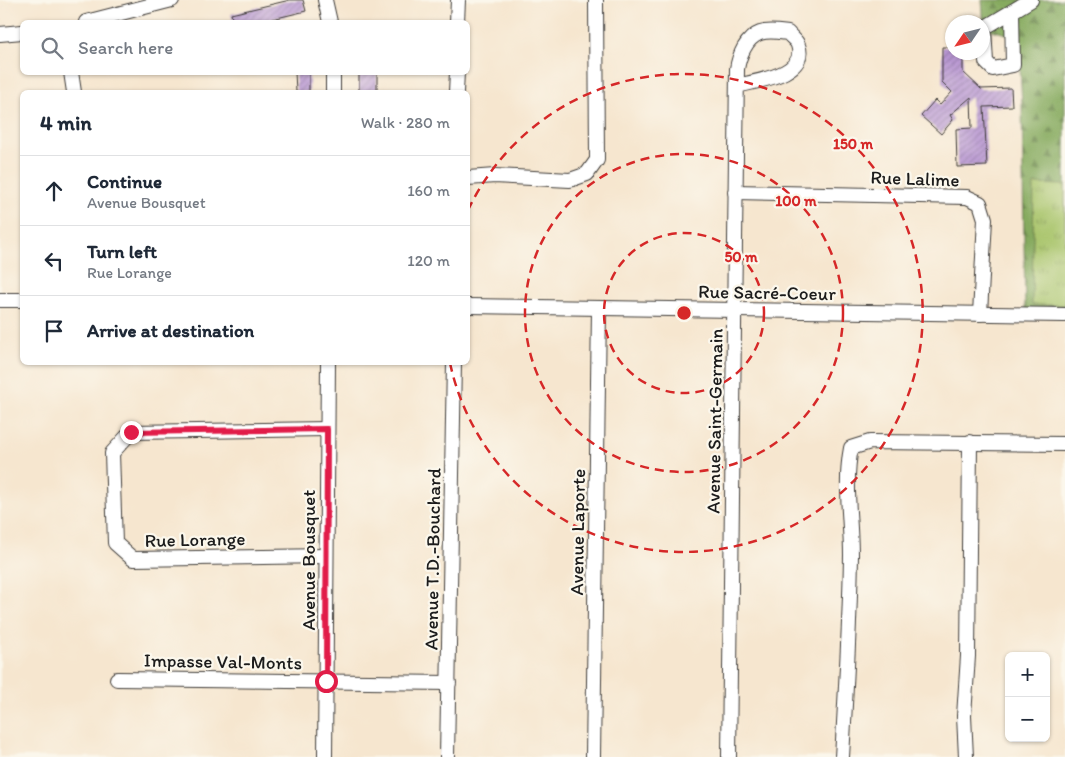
<!DOCTYPE html>
<html lang="en">
<head>
<meta charset="utf-8">
<style>
	body { margin:0; font-family:Itim,sans-serif; background:#f2f2f3; color:#1f2937 }
	.controls { position:absolute; right:15px; bottom:15px; display:grid; overflow:hidden; border-radius:8px; box-shadow:0 1px 4px #0004 }
	.controls button { width:45px; height:45px; display:grid; place-items:center; padding:0; border:0; border-bottom:1px solid #e0e1e3; background:#fff; color:#1f2937; font:25px sans-serif }
	.compass { position:absolute; left:945px; top:15px; width:45px; height:45px; border-radius:50%; background:#fff; box-shadow:0 1px 4px #0004; rotate:235deg }
	.stop { position:absolute; width:15px; height:15px; margin:-11px; border:4px solid #e11d48; border-radius:50%; background:#fff }
	.stop.end { background:#e11d48; border-color:#fff; box-shadow:0 1px 5px #0008 }
	.list { margin:0; padding:0; list-style:none }
	h2 { display:flex; justify-content:space-between; align-items:center; height:65px; margin:0; padding:0 20px; font-size:21px }
	h2 small { font-size:16px; font-weight:400; color:#747a83 }
	.list li { display:grid; grid-template-columns:32px 1fr auto; gap:15px; align-items:center; box-sizing:border-box; height:70px; padding:0 20px; border-top:1px solid #e0e1e3 }
	.list b { display:block; font-size:19px; white-space:nowrap }
	.list p { margin:0; font-size:16px; white-space:nowrap; color:#747a83 }
	.list em { font-size:16px; font-style:normal; color:#747a83 }
	.icon { flex:none; width:28px; height:28px; fill:none; stroke:currentColor; stroke-width:2; stroke-linecap:round; stroke-linejoin:round }
	.map { position:relative; flex:none; width:1065px; height:757px; overflow:hidden }
	.search { position:absolute; background:#fff; box-shadow:0 1px 4px #0004; left:20px; top:20px; width:450px; height:55px; display:flex; align-items:center; gap:12px; box-sizing:border-box; padding:0 18px; border-radius:8px; color:#747a83; font-size:19px }
	.panel { position:absolute; background:#fff; box-shadow:0 1px 4px #0004; left:20px; top:90px; width:450px; height:275px; border-radius:8px }
	.map>svg:first-child { display:block }
	.forest { fill:url(#forest-firs); stroke:#51633d }
	.park { fill:url(#park-tufts); stroke:#627043 }
	.building { fill:url(#building-hatch) }
	.lines { fill:none; stroke-linecap:round; stroke-linejoin:round }
	.minor-casing { stroke:#3d3a37; stroke-width:16 }
	.minor { stroke:#fff; stroke-width:14 }
	.route { stroke:#e11d48; stroke-width:6 }
	.ring { fill:none; stroke:#d62828; stroke-width:2.5; stroke-dasharray:9 6 }
	.labels { text-anchor:middle; stroke-width:4.5; stroke-linejoin:round; paint-order:stroke }
	.street-label { font-size:19px; fill:#1c1c1c; stroke:#fbf7ec }
	.centre { fill:#d62828; stroke:#fbf7ec; stroke-width:2.5 }
	.ring-label { font-size:15px; text-anchor:middle; font-weight:bold; fill:#d62828; stroke:#fbf7ec; stroke-width:4.5; stroke-linejoin:round; paint-order:stroke }
</style>
</head>
<body>
<div class="map">
<svg width="1065" height="757" viewBox="0 0 1065 757">
	<defs>
		<pattern id="forest-firs" width="22" height="20" patternUnits="userSpaceOnUse" patternTransform="scale(1.25)"><rect width="22" height="20" fill="#86aa5e"/><path d="M5 1l3.5 6h-7zM16 11l3.5 6h-7z" fill="#6d8a4d"/></pattern>
		<pattern id="park-tufts" width="24" height="20" patternUnits="userSpaceOnUse" patternTransform="scale(1.25)"><rect width="24" height="20" fill="#a8c46a"/><path d="M3 7l-1-3M5 7V3M7 7l1-3M15 17l-1-3M17 17v-4M19 17l1-3" fill="none" stroke="#90a85b"/></pattern>
		<pattern id="building-hatch" width="6" height="6" patternUnits="userSpaceOnUse" patternTransform="scale(1.25)"><rect width="6" height="6" fill="#b795d2"/><path d="M-1 1l2-2M0 6l6-6M5 7l2-2" fill="none" stroke="#9479aa"/></pattern>
	</defs>
	<rect width="100%" height="100%" fill="#fbf7ec"/>
	<filter id="ink" filterUnits="userSpaceOnUse"><feTurbulence type="fractalNoise" baseFrequency=".02" numOctaves="2"/><feDisplacementMap in="SourceGraphic" scale="10" xChannelSelector="R" yChannelSelector="G"/><feConvolveMatrix kernelMatrix="1 2 1 2 8 2 1 2 1" color-interpolation-filters="sRGB"/></filter>
	<filter id="wash" filterUnits="userSpaceOnUse"><feTurbulence type="fractalNoise" baseFrequency=".0096" numOctaves="4" result="noise"/><feDisplacementMap in="SourceGraphic" scale="20" xChannelSelector="R" yChannelSelector="G"/><feGaussianBlur stdDeviation="1.12" result="paint"/><feColorMatrix in="noise" values="0 0 0 0 0 0 0 0 0 0 0 0 0 0 0 0 0 1.4 0 .05"/><feComposite in="paint" operator="in"/></filter>
	<g filter="url(#wash)">
		<rect width="100%" height="100%" fill="#f6e6cf"/>
		<!-- forest -->
		<polygon class="forest" points="982,0 1065,0 1065,312 1025,312 1022,104 1018,37 984,28"/>
		<!-- park -->
		<polygon class="park" points="1034,184 1065,185 1065,305 1032,305"/>
		<g id="blocks">
			<!-- building -->
			<g class="building">
				<polygon points="290,0 303,0 306,11 260,22 233,22 231,14"/>
				<polygon points="942,47 952,47 952,52 963,52 963,72 981,89 1011,88 1012,106 984,107 987,166 957,167 956,129 972,128 971,97 950,115 953,120 941,134 921,116 935,100 940,105 952,92 942,82"/>
				<polygon points="295,72 309,72 309,92 296,92"/>
				<rect x="359" y="72" width="18" height="20"/>
			</g>
		</g>
	</g>
	<g filter="url(#ink)">
		<use href="#blocks" fill-opacity="0" stroke="#3d3a37" stroke-width="1"/>
		<g class="lines">
			<defs>
				<g id="minor">
					<polyline points="325,0 330,22"/>
					<polyline points="1012,11 1013,65 993,69 986,62 984,28 1031,0"/>
					<polyline points="86,22 172,0"/>
					<polyline points="457,22 458,0"/>
					<polyline points="0,34 22,32"/>
					<polyline points="71,72 74,92"/>
					<polyline points="333,72 333,92"/>
					<polyline points="456,92 457,72"/>
					<polyline points="468,178 495,176 570,180 587,174 597,160 596,0"/>
					<polyline points="735,192 967,197 980,203 985,219 980,314"/>
					<polyline points="0,300 22,300"/>
					<polyline points="468,306 1065,315"/>
					<polyline points="326,556 133,559 115,543 112,453 131,432 327,429"/>
					<polyline points="117,679 449,683"/>
					<polyline points="325,757 328,362"/>
					<polyline points="447,757 454,362"/>
					<polyline points="593,757 599,308"/>
					<path d="M729,757L737,69C739,56 746,38 760,33C769,30 779,32 788,33C791,37 797,41 798,45C809,75 755,81 737,86"/>
					<path d="M842,757C846,690 850,622 851,555C851,519 844,484 851,448L870,442L1065,444"/>
					<polyline points="966,757 964,716 968,656 970,442"/>
				</g>
			</defs>
			<!-- minor casing -->
			<use href="#minor" class="minor-casing"/>
			<!-- minor -->
			<use href="#minor" class="minor"/>
		</g>
	</g>
	<g class="lines" filter="url(#ink)">
		<!-- route -->
		<polyline class="route" points="131,432 327,429 326,681"/>
	</g>
	<!-- distance rings -->
	<g class="ring">
		<circle cx="684" cy="313" r="80"/>
		<circle cx="684" cy="313" r="159"/>
		<path d="M468 210A239 239 0 1 1 450 363"/>
	</g>
	<g class="labels">
		<!-- street labels -->
		<g class="street-label">
			<text transform="translate(915 178) rotate(2)" y="7">Rue Lalime</text>
			<text transform="translate(767 292) rotate(1)" y="7">Rue Sacré-Coeur</text>
			<text transform="translate(714 421) rotate(-89)" y="7">Avenue Saint-Germain</text>
			<text transform="translate(577 532) rotate(-89)" y="7">Avenue Laporte</text>
			<text transform="translate(195 539) rotate(-1)" y="7">Rue Lorange</text>
			<text transform="translate(432 559) rotate(-89)" y="7">Avenue T.D.-Bouchard</text>
			<text transform="translate(308 560) rotate(-90)" y="7">Avenue Bousquet</text>
			<text transform="translate(223 661) rotate(1)" y="7">Impasse Val-Monts</text>
		</g>
	</g>
	<circle cx="684" cy="313" r="8" class="centre"/>
	<g class="ring-label">
		<text x="853" y="149">150 m</text>
		<text x="796" y="206">100 m</text>
		<text x="741" y="262">50 m</text>
	</g>
</svg>
<div class="controls">
<button>+</button>
<button>−</button>
</div>
<svg class="compass" viewBox="-18 -18 36 36"><path d="M0-13l5 13h-10z" fill="#e53935"/><path d="M0 13l5-13h-10z" fill="#747a83"/></svg>
<div class="stop" style="left:326px;top:681px"></div>
<div class="stop end" style="left:131px;top:432px"></div>
<div class="search"><svg class="icon" aria-label="search" viewBox="0 0 24 24"><circle cx="10" cy="10" r="6"/><path d="M15 15l6 6"/></svg>Search here</div>
<section class="panel">
<h2>4 min<small>Walk · 280 m</small></h2>
<ul class="list">
<li><svg class="icon" aria-label="ahead" viewBox="0 0 24 24"><path d="M12 20V5M6 11l6-6 6 6"/></svg><div><b>Continue</b><p>Avenue Bousquet</p></div><em>160 m</em></li>
<li><svg class="icon" aria-label="left" viewBox="0 0 24 24"><path d="M17 20v-9H6M10 6l-5 5 5 5"/></svg><div><b>Turn left</b><p>Rue Lorange</p></div><em>120 m</em></li>
<li><svg class="icon" aria-label="arrive" viewBox="0 0 24 24"><path d="M6 21V4h12l-3 4 3 4H6"/></svg><div><b>Arrive at destination</b></div></li>
</ul>
</section>
</div>
</body>
</html>
